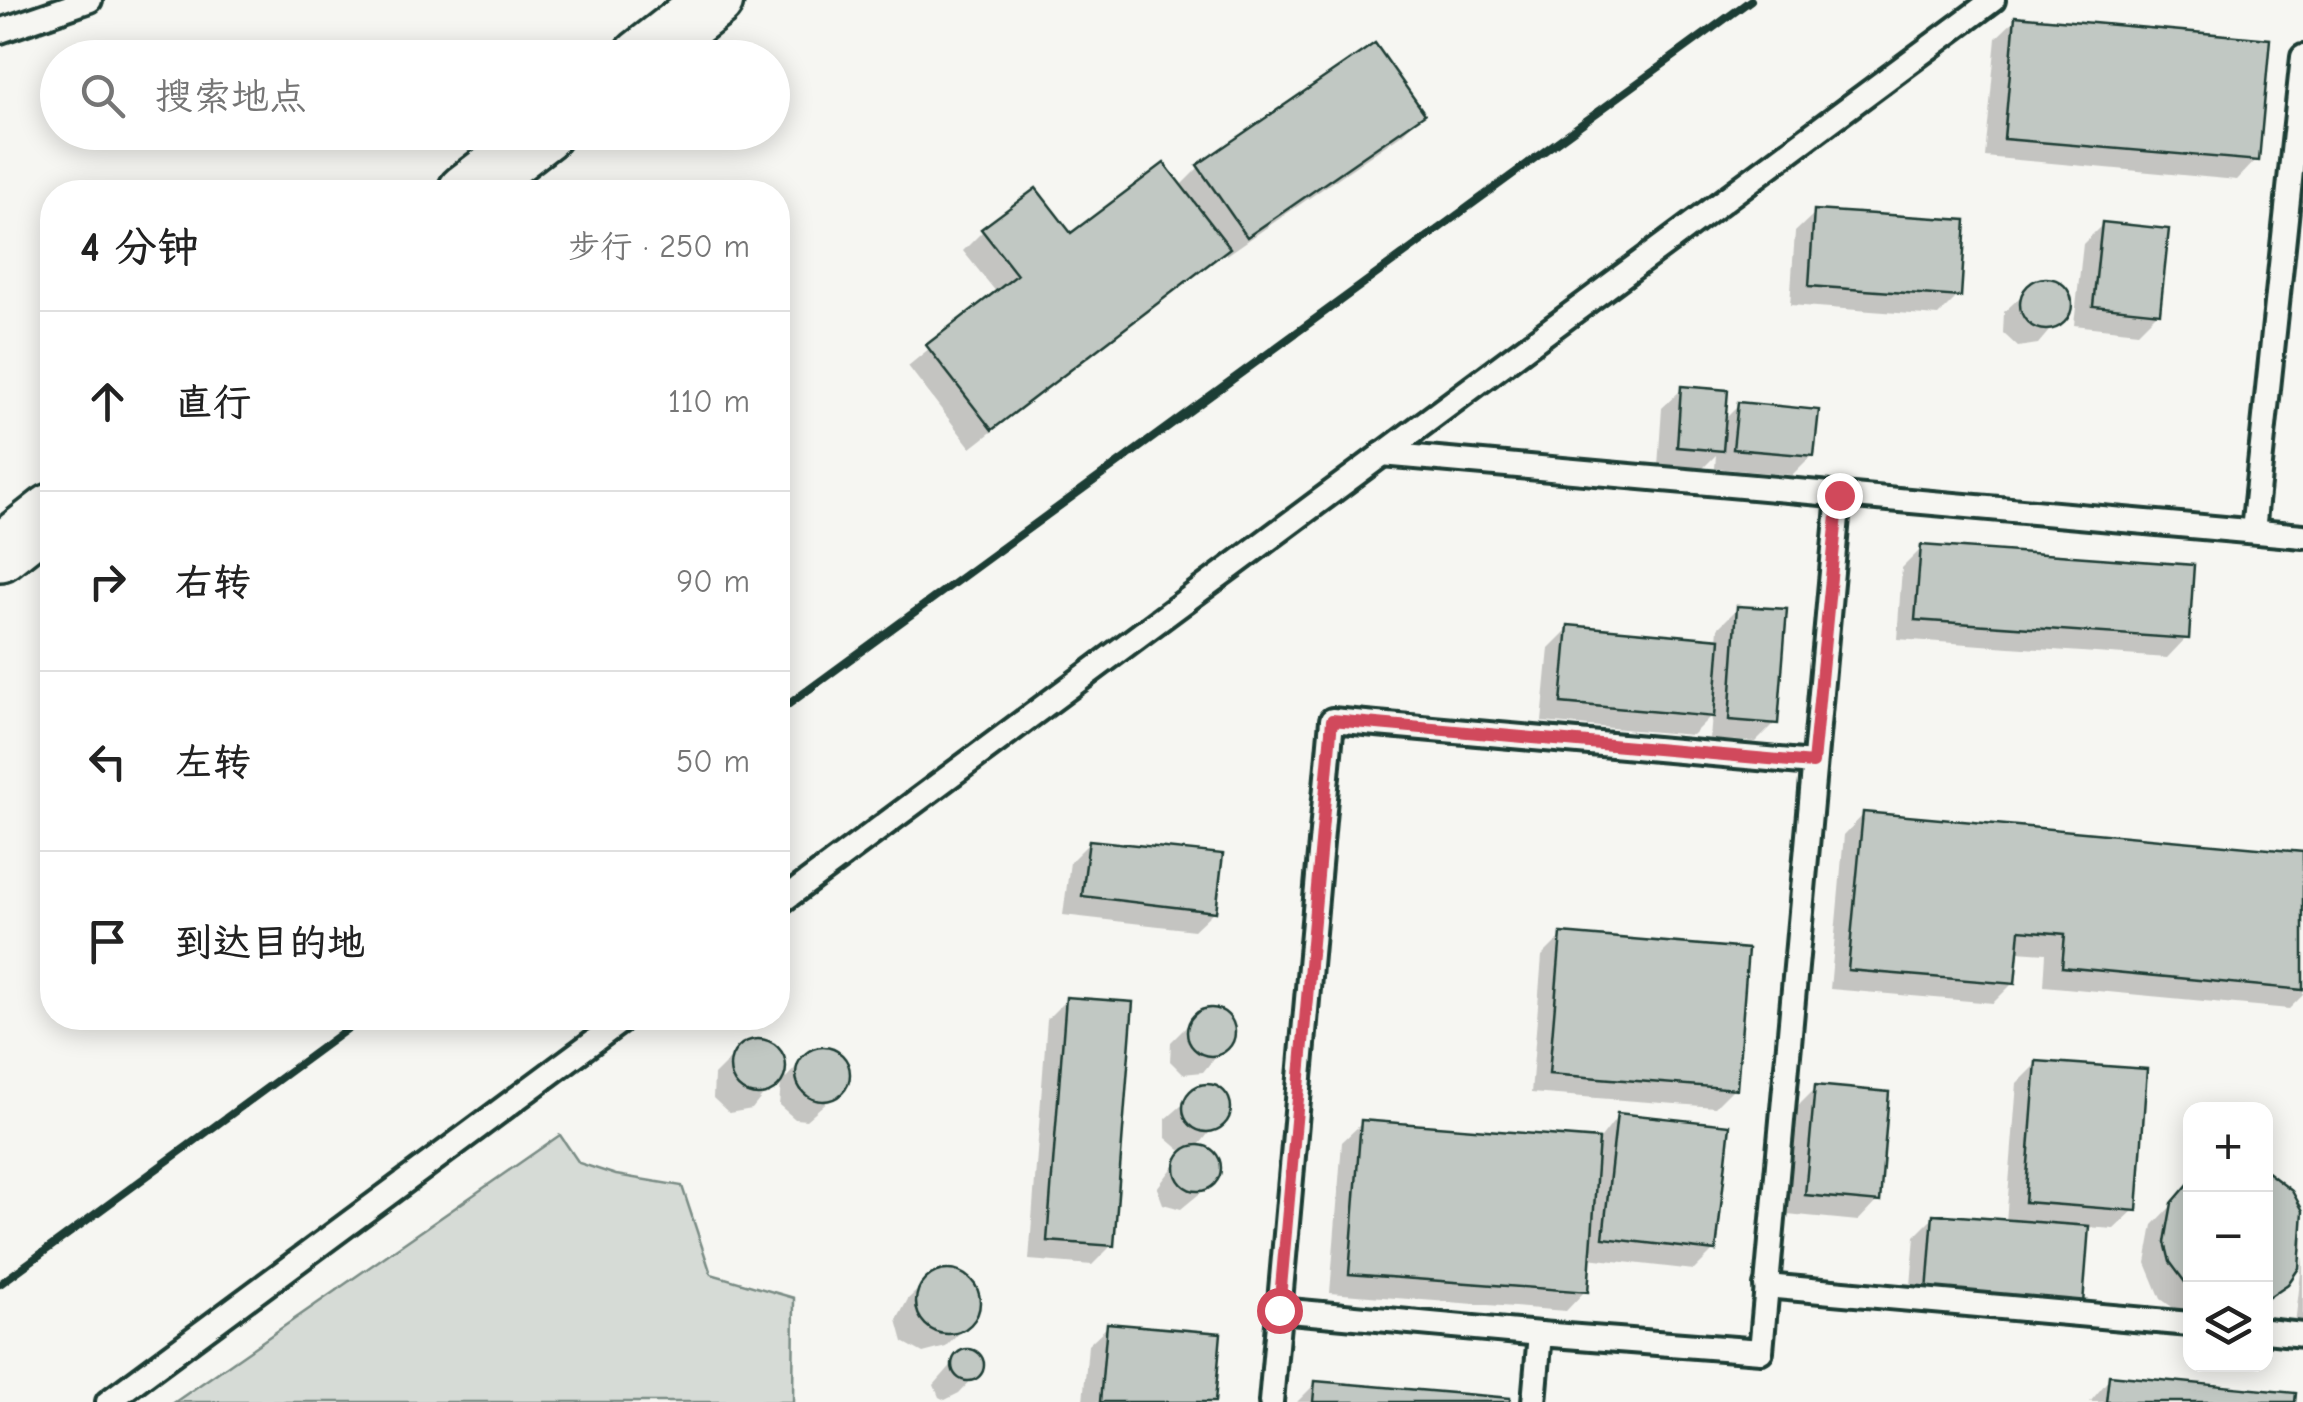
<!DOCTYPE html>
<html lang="zh">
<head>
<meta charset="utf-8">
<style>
	body { margin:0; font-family:"Comic Neue","LXGW WenKai TC",sans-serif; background:#f6f6f6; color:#222 }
	.controls { position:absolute; right:30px; bottom:30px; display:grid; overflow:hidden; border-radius:20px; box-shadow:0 5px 25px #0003 }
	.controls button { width:90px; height:90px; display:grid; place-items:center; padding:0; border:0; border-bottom:2px solid #e0e0e0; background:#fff; color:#222; font:50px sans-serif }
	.stop { position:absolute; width:30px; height:30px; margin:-22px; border:8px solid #d1495b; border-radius:50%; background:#fff }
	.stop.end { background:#d1495b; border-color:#fff; box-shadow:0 2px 10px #0008 }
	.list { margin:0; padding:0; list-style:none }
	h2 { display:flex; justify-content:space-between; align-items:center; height:130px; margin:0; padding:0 40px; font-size:42px }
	h2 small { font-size:32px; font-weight:400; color:#767676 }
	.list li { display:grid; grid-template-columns:65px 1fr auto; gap:30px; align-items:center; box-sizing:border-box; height:180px; padding:0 40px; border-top:2px solid #e0e0e0 }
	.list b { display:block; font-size:38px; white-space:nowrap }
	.list em { font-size:32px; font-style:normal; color:#767676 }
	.icon { flex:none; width:55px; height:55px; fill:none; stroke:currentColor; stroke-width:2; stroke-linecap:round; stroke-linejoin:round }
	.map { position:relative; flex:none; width:2303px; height:1402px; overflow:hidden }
	.search { position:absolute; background:#fff; box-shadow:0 5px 25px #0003; left:40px; top:40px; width:750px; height:110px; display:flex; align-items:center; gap:25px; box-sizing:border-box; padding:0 35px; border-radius:55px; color:#767676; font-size:38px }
	.panel { position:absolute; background:#fff; box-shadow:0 5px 25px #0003; left:40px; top:180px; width:750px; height:850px; border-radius:40px }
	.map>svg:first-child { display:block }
	.green { fill:#d6dbd6; stroke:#7a8c85; stroke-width:2.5 }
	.shadow { fill:#0003 }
	.building { fill:#c1c8c3; stroke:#1f3d34; stroke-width:2.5 }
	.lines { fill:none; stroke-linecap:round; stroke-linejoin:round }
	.lane-casing { stroke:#1f3d34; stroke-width:30 }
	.secondary-casing { stroke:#1f3d34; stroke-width:62 }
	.lane { stroke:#f6f6f2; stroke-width:22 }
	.secondary { stroke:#f6f6f2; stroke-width:55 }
	.rail { stroke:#1f3d34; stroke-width:8 }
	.route { stroke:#d1495b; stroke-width:12 }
</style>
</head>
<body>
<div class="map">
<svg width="2303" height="1402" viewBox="0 0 2303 1402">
	<rect width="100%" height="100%" fill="#f6f6f2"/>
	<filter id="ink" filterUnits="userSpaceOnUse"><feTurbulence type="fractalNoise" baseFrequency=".01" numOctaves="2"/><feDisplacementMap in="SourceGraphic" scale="20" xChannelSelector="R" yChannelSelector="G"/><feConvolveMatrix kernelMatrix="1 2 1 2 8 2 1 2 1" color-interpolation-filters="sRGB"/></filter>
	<g filter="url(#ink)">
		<!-- green -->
		<polygon class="green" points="560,1135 579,1163 616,1175 682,1186 711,1274 794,1298 793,1402 175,1402"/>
		<!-- shadow -->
		<g class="shadow">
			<polygon points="2016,19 2256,160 2237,180 1985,157 1996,38"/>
			<polygon points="1422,114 1402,134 1227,255 1224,251 971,448 908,366 997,293 963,251 983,231 1071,236 1179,187 1199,167"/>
			<polygon points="1815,213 1958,296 1938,316 1790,305 1795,232"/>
			<polygon points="2103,224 2158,312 2138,332 2074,325 2083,244"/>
			<polygon points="2053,281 2068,296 2070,306 2038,344 2018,347 2003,333 2004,312 2033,285"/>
			<polygon points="1682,389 1723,421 1739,405 1812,455 1792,475 1715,468 1716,455 1701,470 1658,466 1662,408"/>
			<polygon points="1922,548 2186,638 2167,658 1897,639 1902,568"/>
			<polygon points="1738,608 1776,722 1756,742 1710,739 1712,715 1692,735 1542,722 1549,648 1569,628 1717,641 1718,628"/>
			<polygon points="1863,815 2303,855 2303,995 2289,1009 2044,986 2046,953 2016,951 2013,983 1993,1003 1830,989 1844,835"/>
			<polygon points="1090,842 1214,911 1194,930 1063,915 1070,862"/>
			<polygon points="1562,936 1734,1088 1715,1107 1531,1093 1542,956"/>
			<polygon points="1067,999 1112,1245 1092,1265 1029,1260 1047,1019"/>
			<polygon points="1218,1012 1232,1025 1233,1035 1203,1072 1183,1074 1170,1061 1171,1042 1199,1014"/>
			<polygon points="766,1042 775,1048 784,1069 752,1109 729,1113 713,1098 714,1075 743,1046"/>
			<polygon points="830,1050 846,1065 845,1086 806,1120 795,1119 779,1105 781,1083 809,1054"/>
			<polygon points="2037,1063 2134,1210 2114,1229 2087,1227 2061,1323 1909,1311 1915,1236 1934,1217 2006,1222 2017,1083"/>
			<polygon points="1203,1087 1221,1092 1228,1109 1196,1149 1212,1152 1219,1169 1210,1185 1181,1209 1163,1204 1157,1188 1187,1149 1180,1150 1166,1138 1166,1119"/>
			<polygon points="1816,1088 1877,1201 1858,1221 1787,1214 1796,1108"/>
			<polygon points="1618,1116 1714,1250 1694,1270 1588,1258 1585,1291 1566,1311 1330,1293 1342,1142 1362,1123 1598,1142"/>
			<polygon points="2266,1175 2290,1193 2300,1209 2303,1236 2303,1249 2286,1282 2276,1293 2276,1288 2266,1294"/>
			<polygon points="2190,1187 2190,1320 2161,1299 2146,1263 2153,1225"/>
			<polygon points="2303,1255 2303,1334 2294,1333"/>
			<polygon points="951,1273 971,1284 977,1306 966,1326 946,1347 923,1353 903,1342 897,1320 908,1299 929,1279"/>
			<polygon points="1108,1326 1212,1402 1083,1402 1088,1345"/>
			<polygon points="969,1351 981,1359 979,1372 959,1393 945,1400 939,1397 934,1385 962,1353"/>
			<polygon points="2110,1378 2292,1402 2090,1402"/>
			<polygon points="1315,1384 1508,1402 1297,1402"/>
		</g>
		<!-- building -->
		<g class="building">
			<polygon points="2015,16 2270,39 2259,161 2004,139"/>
			<polygon points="1375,43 1425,114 1247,237 1197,165"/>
			<polygon points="1164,163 1230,248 992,430 926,345 1017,275 981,229 1036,188 1071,233"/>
			<polygon points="1814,210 1966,220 1961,297 1809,286"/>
			<polygon points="2102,222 2169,229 2160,313 2093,306"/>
			<circle cx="2046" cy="304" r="26"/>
			<polygon points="1681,386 1728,390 1723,451 1677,447"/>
			<polygon points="1738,402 1819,410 1814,456 1733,449"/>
			<polygon points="1921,545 2194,565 2189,639 1915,620"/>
			<polygon points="1737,606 1787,609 1778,724 1729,720"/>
			<polygon points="1568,625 1720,639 1714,717 1561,703"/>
			<polygon points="1863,812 2303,852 2303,990 2062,967 2065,934 2020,930 2015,984 1848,970"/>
			<polygon points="1089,840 1223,854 1216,912 1082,896"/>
			<polygon points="1561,933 1748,949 1737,1089 1549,1074"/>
			<polygon points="1066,997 1133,1002 1114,1246 1047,1241"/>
			<circle cx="1211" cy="1032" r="24"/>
			<circle cx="758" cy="1067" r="28"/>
			<circle cx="823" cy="1074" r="27"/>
			<polygon points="2036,1061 2147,1069 2137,1211 2025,1202"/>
			<circle cx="1207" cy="1108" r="24"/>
			<polygon points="1815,1085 1889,1092 1880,1202 1805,1195"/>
			<polygon points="1617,1113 1730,1125 1716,1251 1603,1238"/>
			<polygon points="1361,1120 1599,1139 1588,1292 1349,1274"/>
			<circle cx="1198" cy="1168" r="23"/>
			<polygon points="2266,1171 2292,1191 2303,1211 2299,1268 2288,1284 2266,1299"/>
			<polygon points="2190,1182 2190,1289 2170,1262 2165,1242 2172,1203"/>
			<polygon points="1933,1214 2089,1226 2083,1304 1927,1292"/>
			<circle cx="948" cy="1302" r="32"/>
			<polygon points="1107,1323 1221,1333 1215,1402 1100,1402"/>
			<circle cx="968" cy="1365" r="16"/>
			<polygon points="2109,1375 2296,1393 2295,1402 2106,1402"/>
			<polygon points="1315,1381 1510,1398 1510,1402 1313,1402"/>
		</g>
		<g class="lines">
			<defs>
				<g id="lane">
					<polyline points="0,31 90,0"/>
					<polyline points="1382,454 2303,536"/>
					<polyline points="2253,531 2303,57"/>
					<polyline points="778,904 1993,0"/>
					<polyline points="1766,1286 2190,1324"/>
					<polyline points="1279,1310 1540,1334"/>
					<polyline points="2266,1331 2303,1335"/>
					<polyline points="108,1402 625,1018"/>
					<polyline points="1271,1402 1332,720 1813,763"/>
					<polyline points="1534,1402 1540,1334 1761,1351 1839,495"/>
				</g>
				<g id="secondary">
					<polyline points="641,58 715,0"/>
					<polyline points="466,192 544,132"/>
					<polyline points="0,553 52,512"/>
				</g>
			</defs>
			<!-- lane casing -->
			<use href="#lane" class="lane-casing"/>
			<!-- secondary casing -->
			<use href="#secondary" class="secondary-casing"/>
			<!-- lane -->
			<use href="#lane" class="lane"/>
			<!-- secondary -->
			<use href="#secondary" class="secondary"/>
			<!-- rail -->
			<g class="rail">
				<polyline points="778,712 1751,0"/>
				<polyline points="0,1284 362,1018"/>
			</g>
		</g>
	</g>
	<g class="lines" filter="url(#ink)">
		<!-- route -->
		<polyline class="route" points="1279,1310 1332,720 1813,763 1839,495"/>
	</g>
</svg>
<div class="controls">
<button>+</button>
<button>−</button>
<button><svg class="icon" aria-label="layers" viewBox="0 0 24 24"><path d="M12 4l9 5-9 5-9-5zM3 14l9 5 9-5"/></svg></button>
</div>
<div class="stop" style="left:1279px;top:1310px"></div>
<div class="stop end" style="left:1839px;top:495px"></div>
<div class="search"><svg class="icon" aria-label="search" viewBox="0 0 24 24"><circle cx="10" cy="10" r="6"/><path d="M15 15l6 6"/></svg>搜索地点</div>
<section class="panel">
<h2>4 分钟<small>步行 · 250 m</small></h2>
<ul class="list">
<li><svg class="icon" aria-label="ahead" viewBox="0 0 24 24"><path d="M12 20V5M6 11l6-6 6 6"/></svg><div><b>直行</b></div><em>110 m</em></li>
<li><svg class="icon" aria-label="right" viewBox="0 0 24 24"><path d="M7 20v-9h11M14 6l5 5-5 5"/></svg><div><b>右转</b></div><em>90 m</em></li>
<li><svg class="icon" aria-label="left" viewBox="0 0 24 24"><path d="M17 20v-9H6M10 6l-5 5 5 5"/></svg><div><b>左转</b></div><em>50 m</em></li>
<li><svg class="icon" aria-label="arrive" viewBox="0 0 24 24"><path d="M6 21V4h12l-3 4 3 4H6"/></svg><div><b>到达目的地</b></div></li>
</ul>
</section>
</div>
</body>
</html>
